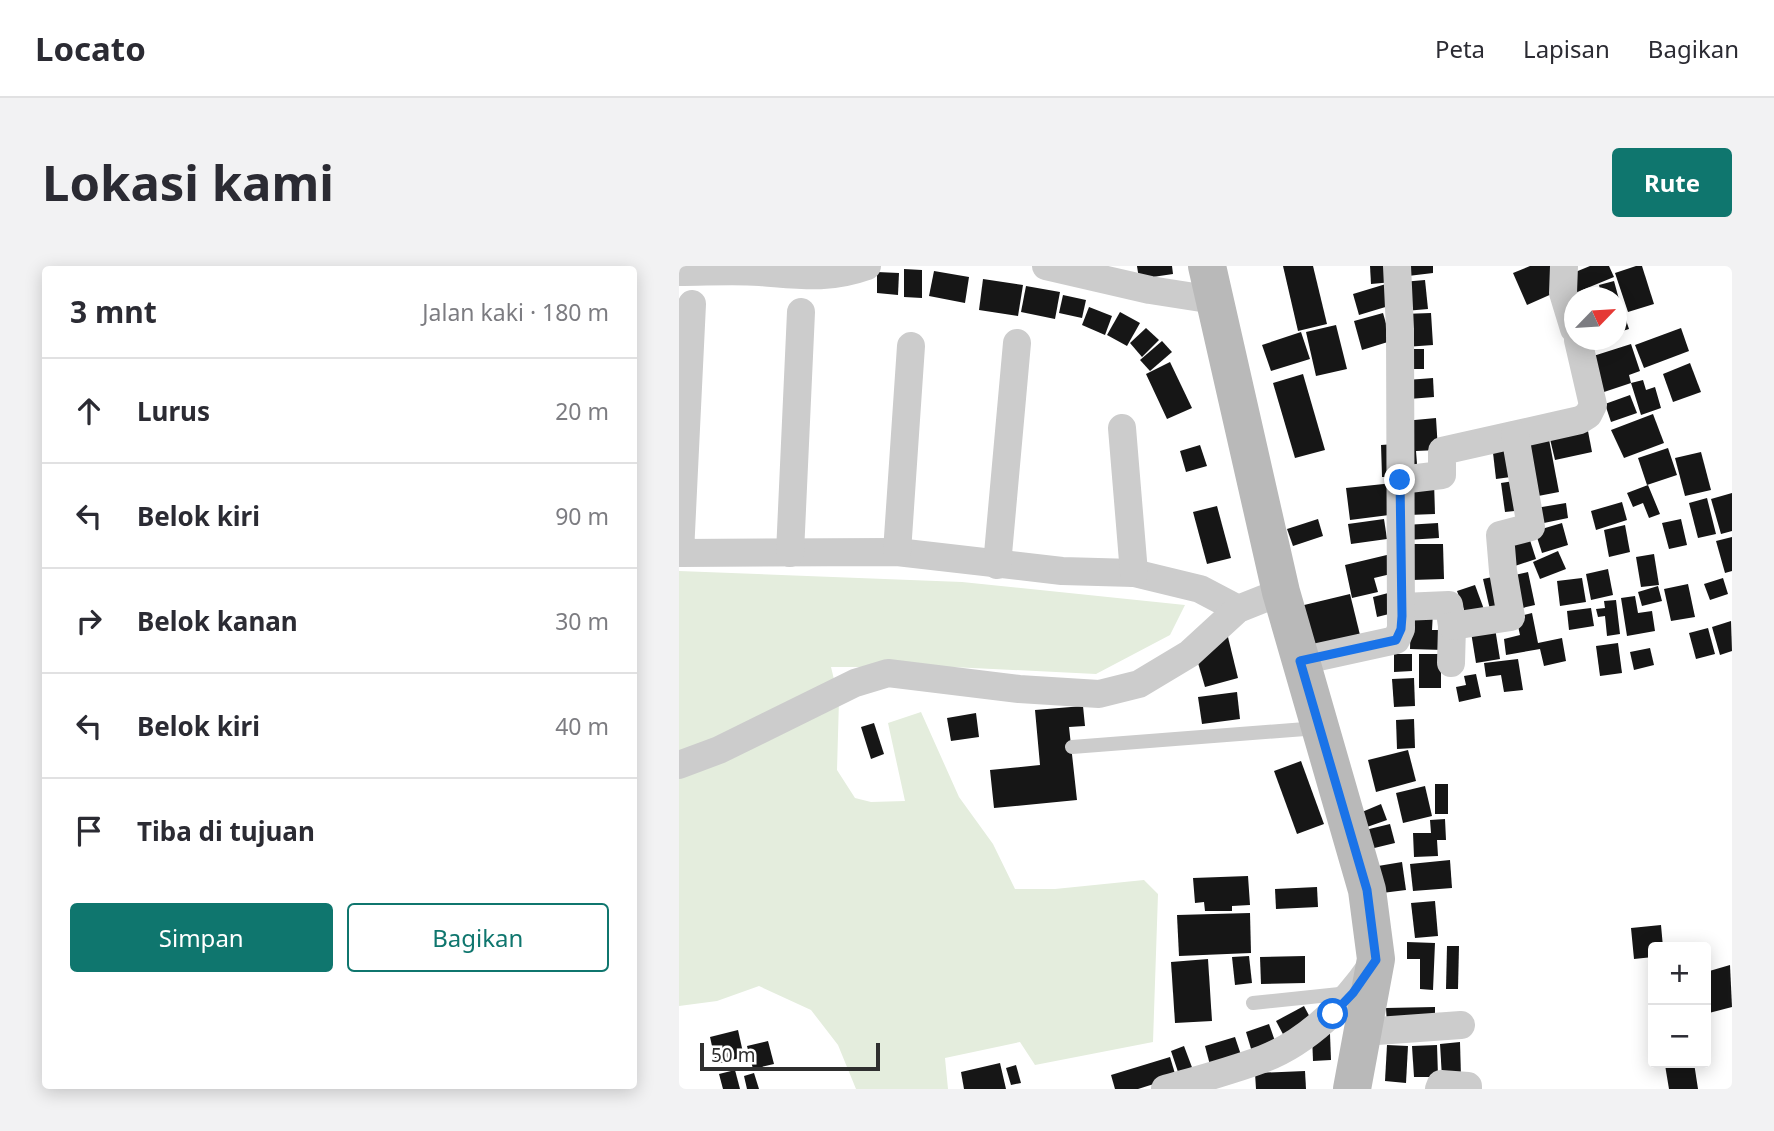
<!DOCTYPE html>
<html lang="id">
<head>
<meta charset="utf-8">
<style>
	body { margin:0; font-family:"Noto Sans",sans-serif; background:#f2f2f3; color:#2b2b33 }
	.controls { position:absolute; right:21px; bottom:21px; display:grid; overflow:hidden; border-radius:7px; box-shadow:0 4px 18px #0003 }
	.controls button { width:63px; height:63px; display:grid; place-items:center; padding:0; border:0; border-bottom:2px solid #e1e1e2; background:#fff; color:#2b2b33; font:35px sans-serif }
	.compass { position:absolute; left:885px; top:21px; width:63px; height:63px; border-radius:50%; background:#fff; box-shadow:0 4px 18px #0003; rotate:65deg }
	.scale { position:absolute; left:21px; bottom:18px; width:180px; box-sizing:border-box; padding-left:7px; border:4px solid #2f2f2f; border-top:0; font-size:19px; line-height:24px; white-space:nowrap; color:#2f2f2f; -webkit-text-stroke:5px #fff; paint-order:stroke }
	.stop { position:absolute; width:21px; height:21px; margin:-16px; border:5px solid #1a73e8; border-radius:50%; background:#fff }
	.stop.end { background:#1a73e8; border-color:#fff; box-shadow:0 2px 7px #0008 }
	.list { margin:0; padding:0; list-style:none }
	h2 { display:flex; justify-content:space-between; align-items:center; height:91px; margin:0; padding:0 28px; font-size:30px }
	h2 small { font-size:23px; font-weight:400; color:#7c7c81 }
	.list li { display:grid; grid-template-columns:46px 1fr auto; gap:21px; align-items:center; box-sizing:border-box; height:105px; padding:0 28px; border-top:2px solid #e1e1e2 }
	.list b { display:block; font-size:26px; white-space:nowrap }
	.list em { font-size:23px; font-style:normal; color:#7c7c81 }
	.actions { display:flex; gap:14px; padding:21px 28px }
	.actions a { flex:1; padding:16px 0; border:2px solid #0f766e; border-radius:7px; text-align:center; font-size:24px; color:#0f766e }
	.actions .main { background:#0f766e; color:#fff }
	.icon { flex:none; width:38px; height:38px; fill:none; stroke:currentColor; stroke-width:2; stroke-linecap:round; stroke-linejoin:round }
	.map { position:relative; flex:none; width:1053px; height:823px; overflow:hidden; border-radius:7px }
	header { display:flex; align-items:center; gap:42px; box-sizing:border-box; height:98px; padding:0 35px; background:#fff; border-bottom:2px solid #e1e1e2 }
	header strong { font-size:33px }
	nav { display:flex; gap:38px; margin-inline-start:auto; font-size:24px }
	.intro { display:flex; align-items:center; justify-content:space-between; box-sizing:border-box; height:168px; padding:0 42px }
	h1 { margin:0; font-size:49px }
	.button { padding:18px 32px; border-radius:7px; background:#0f766e; color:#fff; font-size:24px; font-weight:700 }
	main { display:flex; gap:42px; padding:0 42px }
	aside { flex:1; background:#fff; border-radius:7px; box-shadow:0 4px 18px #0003 }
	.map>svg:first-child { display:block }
	.green { fill:#e4eddd }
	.building { fill:#161616 }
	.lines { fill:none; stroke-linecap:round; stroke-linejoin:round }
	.service { stroke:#ccc; stroke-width:14 }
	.minor { stroke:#ccc; stroke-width:28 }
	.secondary { stroke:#b9b9b9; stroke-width:38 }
	.route { stroke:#1a73e8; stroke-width:9 }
</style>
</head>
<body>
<header>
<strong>Locato</strong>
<nav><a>Peta</a><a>Lapisan</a><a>Bagikan</a></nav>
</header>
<div class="intro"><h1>Lokasi kami</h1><a class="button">Rute</a></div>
<main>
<aside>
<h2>3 mnt<small>Jalan kaki · 180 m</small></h2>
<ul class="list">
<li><svg class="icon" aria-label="ahead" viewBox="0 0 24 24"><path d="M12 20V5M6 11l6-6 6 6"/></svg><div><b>Lurus</b></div><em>20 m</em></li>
<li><svg class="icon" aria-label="left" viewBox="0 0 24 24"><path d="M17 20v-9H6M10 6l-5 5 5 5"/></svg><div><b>Belok kiri</b></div><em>90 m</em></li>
<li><svg class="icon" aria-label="right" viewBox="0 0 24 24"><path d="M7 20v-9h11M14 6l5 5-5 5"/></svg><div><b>Belok kanan</b></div><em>30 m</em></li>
<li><svg class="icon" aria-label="left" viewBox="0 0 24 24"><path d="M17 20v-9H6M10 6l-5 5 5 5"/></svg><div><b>Belok kiri</b></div><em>40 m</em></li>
<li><svg class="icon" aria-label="arrive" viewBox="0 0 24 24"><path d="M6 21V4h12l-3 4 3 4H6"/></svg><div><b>Tiba di tujuan</b></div></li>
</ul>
<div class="actions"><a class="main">Simpan</a><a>Bagikan</a></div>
</aside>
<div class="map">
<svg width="1053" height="823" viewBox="0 0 1053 823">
	<rect width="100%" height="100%" fill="#fff"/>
	<!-- green -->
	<polygon class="green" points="0,305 283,316 506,339 491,369 417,408 273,401 152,401 160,434 158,504 176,532 192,536 226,535 209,457 242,446 280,531 314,578 336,623 376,623 465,614 479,628 474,776 356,799 341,776 266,792 269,823 177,823 159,779 132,744 80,720 38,735 0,740"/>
	<!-- building -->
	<g class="building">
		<polygon points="458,0 493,0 494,8 460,13"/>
		<polygon points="604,0 634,0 648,58 619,65"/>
		<polygon points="691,0 713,0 714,16 692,18"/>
		<polygon points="728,0 754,0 754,7 729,10"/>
		<polygon points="851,0 874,0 884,23 848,39 834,7"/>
		<polygon points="911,0 930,0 935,11 896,27 889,9"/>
		<polygon points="957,0 963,0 975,38 949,46 936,7"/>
		<polygon points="225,3 243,4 243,32 225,31"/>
		<polygon points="255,5 290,11 286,37 250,30"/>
		<polygon points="198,6 220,7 219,29 198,27"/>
		<polygon points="304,13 344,19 339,50 300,44"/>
		<polygon points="746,14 749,43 726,45 723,16"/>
		<polygon points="935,15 941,37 937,38 937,32 923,32 920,19"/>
		<polygon points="707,18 713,39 680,49 674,28"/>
		<polygon points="347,20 381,26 376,53 342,46"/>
		<polygon points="384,29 407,34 403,52 380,47"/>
		<polygon points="410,41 433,50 426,69 403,59"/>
		<polygon points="944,45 950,63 937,67 937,47"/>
		<polygon points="441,46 461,57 448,80 428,69"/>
		<polygon points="704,47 712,75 683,84 675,55"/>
		<polygon points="752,47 754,79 726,81 724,48"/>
		<polygon points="657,59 668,103 637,110 627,66"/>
		<polygon points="467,62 480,74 463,91 451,77"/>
		<polygon points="1002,62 1010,85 965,102 956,79"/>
		<polygon points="622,66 631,93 592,105 583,79"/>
		<polygon points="483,75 493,86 471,105 461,94"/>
		<polygon points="952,78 961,105 950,109 952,117 919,128 908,92"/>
		<polygon points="726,83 745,83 745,103 727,103"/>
		<polygon points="491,96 513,142 488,153 467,108"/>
		<polygon points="1011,97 1022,126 994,136 984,108"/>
		<polygon points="624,108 646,184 616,192 594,117"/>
		<polygon points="754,112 755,131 730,133 728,114"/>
		<polygon points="964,114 967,124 976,121 982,142 962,149 952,117"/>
		<polygon points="951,129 958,147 932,156 926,138"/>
		<polygon points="974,148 985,177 945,192 932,164"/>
		<polygon points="757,152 759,184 737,185 739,210 729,210 725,155"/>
		<polygon points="909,165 913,186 876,194 871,173"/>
		<polygon points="869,168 880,226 854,231 843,172"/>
		<polygon points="834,175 839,210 817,213 813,178"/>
		<polygon points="716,178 717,211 703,211 702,179"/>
		<polygon points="521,179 528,200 507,206 501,185"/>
		<polygon points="989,182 998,209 968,219 959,192"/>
		<polygon points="1022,186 1032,224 1006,230 996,192"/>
		<polygon points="841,214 845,244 826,246 822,217"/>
		<polygon points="755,216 756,248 729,249 727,217"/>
		<polygon points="714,217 718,248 671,254 667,222"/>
		<polygon points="969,219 981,248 970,252 964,237 954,241 948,227"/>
		<polygon points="1053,227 1053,265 1042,268 1032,233"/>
		<polygon points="1028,232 1037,268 1019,272 1010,237"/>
		<polygon points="943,236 948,254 917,264 912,245"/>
		<polygon points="887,237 889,252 860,258 857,242"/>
		<polygon points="538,240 552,292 528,298 514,246"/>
		<polygon points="639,253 644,270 614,280 608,263"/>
		<polygon points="705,253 708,273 672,278 669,258"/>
		<polygon points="1002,253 1008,279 990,283 983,257"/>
		<polygon points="759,257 760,272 727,274 726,259"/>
		<polygon points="883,257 889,279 863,287 856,265"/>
		<polygon points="946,259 951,286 930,291 925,264"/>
		<polygon points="849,268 857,293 833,301 824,275"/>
		<polygon points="1053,271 1053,305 1046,307 1037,275"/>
		<polygon points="731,278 764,278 765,313 732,314"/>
		<polygon points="879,285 887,303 861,313 854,296"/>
		<polygon points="712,288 716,307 695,312 699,326 673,332 666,299"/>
		<polygon points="975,288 980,319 962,321 957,291"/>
		<polygon points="929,303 934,329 912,334 907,308"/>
		<polygon points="849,306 856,339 835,344 827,311"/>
		<polygon points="818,310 825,344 812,348 804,313"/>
		<polygon points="903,312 907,336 881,340 878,315"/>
		<polygon points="1044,312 1049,328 1031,334 1025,318"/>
		<polygon points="1009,318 1016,351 992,355 985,323"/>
		<polygon points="796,319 806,346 788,352 778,325"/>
		<polygon points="979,320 983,335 963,340 959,326"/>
		<polygon points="713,326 718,346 698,351 694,331"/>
		<polygon points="671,328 681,369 631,381 621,340"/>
		<polygon points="956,330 959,347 973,345 976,365 948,370 942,332"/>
		<polygon points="937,334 941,368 928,370 926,350 919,351 917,343 926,342 925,335"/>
		<polygon points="912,342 915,360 890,364 888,345"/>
		<polygon points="732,345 754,346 753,364 765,364 765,384 731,383"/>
		<polygon points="853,347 859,377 883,372 887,395 865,400 861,383 827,389 825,373 841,369 837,351"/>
		<polygon points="1052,355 1053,385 1041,389 1033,361"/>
		<polygon points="815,356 821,393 797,397 791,360"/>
		<polygon points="1029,362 1036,388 1017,393 1010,367"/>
		<polygon points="548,367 559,412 526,421 517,390"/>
		<polygon points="939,377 943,407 921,410 917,380"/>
		<polygon points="971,382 975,399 955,404 951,386"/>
		<polygon points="715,388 733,388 733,405 715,406"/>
		<rect x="740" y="388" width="22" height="34"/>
		<polygon points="839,393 844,424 825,426 822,409 807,411 805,397"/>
		<polygon points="797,408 802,431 780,436 777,421 787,419 785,410"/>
		<polygon points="735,412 736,440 715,441 713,413"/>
		<polygon points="558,426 561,453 523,458 519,431"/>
		<polygon points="404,440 406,460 390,461 398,534 315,542 311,504 361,499 356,444"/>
		<polygon points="297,447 300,471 272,475 268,452"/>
		<polygon points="735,453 736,482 718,483 717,454"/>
		<polygon points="195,457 205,488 192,493 182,461"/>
		<polygon points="729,484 737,515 697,526 689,494"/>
		<polygon points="622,495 645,558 618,568 595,505"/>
		<rect x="756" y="518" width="13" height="30"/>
		<polygon points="746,520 753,550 724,557 717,527"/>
		<polygon points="702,538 708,554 688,561 683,546"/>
		<polygon points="766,553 767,574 758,574 759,590 735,591 734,567 752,567 751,554"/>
		<polygon points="711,558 716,577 687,584 682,565"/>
		<polygon points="771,594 773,622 734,625 731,598"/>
		<polygon points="723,596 727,624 703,627 699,600"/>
		<polygon points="569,610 571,639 553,640 553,645 526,645 525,636 516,637 514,612"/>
		<polygon points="638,621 639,641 597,643 596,623"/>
		<polygon points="756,635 759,670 736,672 732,637"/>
		<polygon points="571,647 572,687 500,690 498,649"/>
		<polygon points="982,659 984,681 974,681 974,691 955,693 952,662"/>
		<polygon points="728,676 756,677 754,724 741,723 741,693 728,693"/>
		<polygon points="768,680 780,680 779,723 767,723"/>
		<polygon points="570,690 573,717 556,719 553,691"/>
		<polygon points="626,690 626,717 582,718 581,691"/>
		<polygon points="529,693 533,755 496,757 492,696"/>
		<polygon points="1051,699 1053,741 1030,747 1027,734 1027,706"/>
		<polygon points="625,740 634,757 606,772 597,755"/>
		<polygon points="756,741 756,757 708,758 707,742"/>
		<polygon points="590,758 597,778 573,786 567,766"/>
		<polygon points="59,764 65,791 37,798 31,771"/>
		<polygon points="651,768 652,794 634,795 633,769"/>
		<polygon points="556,771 562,789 531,799 526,780"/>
		<polygon points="89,775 95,798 74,803 68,780"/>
		<polygon points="781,776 782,811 763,811 761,778"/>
		<polygon points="708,779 729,780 727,817 706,815"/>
		<polygon points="758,779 759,811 735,811 733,780"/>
		<polygon points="505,780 514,804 500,809 492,785"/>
		<polygon points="491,791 497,811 459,823 436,823 432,809"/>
		<polygon points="321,797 327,823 285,823 282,806"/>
		<polygon points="1001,797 1015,797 1019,823 990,823 986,799"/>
		<polygon points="337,799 342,817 332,819 327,802"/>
		<polygon points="56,804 61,823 44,823 40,808"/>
		<polygon points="626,805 627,823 577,823 576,807"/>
		<polygon points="75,807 80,823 68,823 65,810"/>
	</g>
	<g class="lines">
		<!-- service -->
		<g class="service">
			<polyline points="393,481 639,462"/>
			<polyline points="574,737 670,727"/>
		</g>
		<!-- minor -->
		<g class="minor">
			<polyline points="367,0 471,24 535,34"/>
			<polyline points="885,0 884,27 895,63"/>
			<path d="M0,6C27,6 54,4 81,6C121,9 149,14 188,0"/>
			<polyline points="13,38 1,287 218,286 383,305 455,307 521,323 559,343"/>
			<polyline points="443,162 455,307"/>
			<polyline points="721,214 763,209 763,185 901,154 909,149 914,139 899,74"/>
			<polyline points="218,286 232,80"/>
			<polyline points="111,287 122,46"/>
			<polyline points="318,299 338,77"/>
			<polyline points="723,341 770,339 773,360 772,397"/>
			<polyline points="773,360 832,351 824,305 821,269 852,261 836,169"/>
			<polyline points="621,395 717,374 722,363 721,63 718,0"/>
			<polyline points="0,499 40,484 176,417 209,407 340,423 420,428 460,418 510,388 559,343 602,326"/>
			<polyline points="684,766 782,759"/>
			<path d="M486,823C518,814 552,805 584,793C629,776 667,737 693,699"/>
			<polyline points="760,823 762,818 789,820 789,823"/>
		</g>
		<!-- secondary -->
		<polyline class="secondary" points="528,0 602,326 688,624 697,693 673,823"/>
	</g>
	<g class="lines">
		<!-- route -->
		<polyline class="route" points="654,748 674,727 697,694 688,624 621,395 717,374 722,363 723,350 721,214"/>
	</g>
</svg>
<div class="controls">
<button>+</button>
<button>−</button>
</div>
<svg class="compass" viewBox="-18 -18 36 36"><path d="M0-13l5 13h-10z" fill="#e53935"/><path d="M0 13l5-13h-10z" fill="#7c7c81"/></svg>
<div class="scale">50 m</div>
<div class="stop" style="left:654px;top:748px"></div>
<div class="stop end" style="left:721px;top:214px"></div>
</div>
</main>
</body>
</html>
